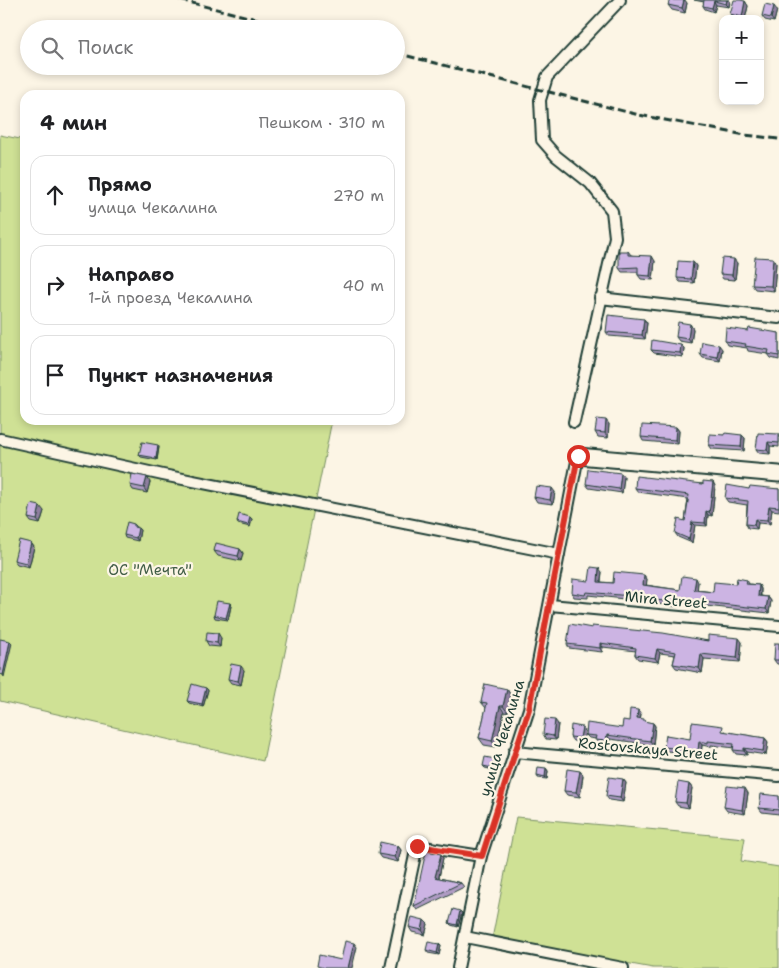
<!DOCTYPE html>
<html lang="ru">
<head>
<meta charset="utf-8">
<style>
	body { margin:0; font-family:"Shantell Sans",sans-serif; background:#f6f6f6; color:#202124 }
	.controls { position:absolute; right:15px; top:15px; display:grid; overflow:hidden; border-radius:10px; box-shadow:0 2px 8px #0003 }
	.controls button { width:45px; height:45px; display:grid; place-items:center; padding:0; border:0; border-bottom:1px solid #e0e0e0; background:#fff; color:#202124; font:25px sans-serif }
	.stop { position:absolute; width:15px; height:15px; margin:-11px; border:4px solid #d93025; border-radius:50%; background:#fff }
	.stop.end { background:#d93025; border-color:#fff; box-shadow:0 1px 5px #0008 }
	.list { margin:0; padding:0; list-style:none }
	h2 { display:flex; justify-content:space-between; align-items:center; height:65px; margin:0; padding:0 20px; font-size:21px }
	h2 small { font-size:16px; font-weight:400; color:#757577 }
	.list li { display:grid; grid-template-columns:32px 1fr auto; gap:15px; align-items:center; box-sizing:border-box; height:80px; margin:0 10px 10px; padding:0 10px; border:1px solid #e0e0e0; border-radius:15px }
	.list b { display:block; font-size:19px; white-space:nowrap }
	.list p { margin:0; font-size:16px; white-space:nowrap; color:#757577 }
	.list em { font-size:16px; font-style:normal; color:#757577 }
	.icon { flex:none; width:28px; height:28px; fill:none; stroke:currentColor; stroke-width:2; stroke-linecap:round; stroke-linejoin:round }
	.map { position:relative; flex:none; width:779px; height:968px; overflow:hidden }
	.search { position:absolute; background:#fff; box-shadow:0 2px 8px #0003; left:20px; top:20px; width:385px; height:55px; display:flex; align-items:center; gap:12px; box-sizing:border-box; padding:0 18px; border-radius:28px; color:#757577; font-size:19px }
	.panel { position:absolute; background:#fff; box-shadow:0 2px 8px #0003; left:20px; top:90px; width:385px; height:335px; border-radius:15px }
	.map>svg:first-child { display:block }
	.green { fill:#cfe195; stroke:#778f64 }
	.lines { fill:none; stroke-linecap:round; stroke-linejoin:round }
	.street-casing { stroke:#1f3d34; stroke-width:14 }
	.secondary-casing { stroke:#1f3d34; stroke-width:19 }
	.street { stroke:#fcf5e5; stroke-width:10 }
	.secondary { stroke:#fcf5e5; stroke-width:15 }
	.rail { stroke:#1f3d34; stroke-width:3; stroke-dasharray:8 4; stroke-linecap:butt }
	.wall { fill:#af9bc3; stroke:#1f3d34 }
	.shaded-wall { fill:#8f7e9f; stroke:#1f3d34 }
	.building { fill:#ccb4e3; stroke:#1f3d34 }
	.route { stroke:#d93025; stroke-width:6 }
	.labels { text-anchor:middle; stroke-width:4.5; stroke-linejoin:round; paint-order:stroke }
	.park-label { font-size:15px; fill:#425e47; stroke:#fcf5e5 }
	.street-label { font-size:15px; fill:#1f3d34; stroke:#fcf5e5 }
</style>
</head>
<body>
<div class="map">
<svg width="779" height="968" viewBox="0 0 779 968">
	<rect width="100%" height="100%" fill="#fcf5e5"/>
	<filter id="ink" filterUnits="userSpaceOnUse"><feTurbulence type="fractalNoise" baseFrequency=".02" numOctaves="2"/><feDisplacementMap in="SourceGraphic" scale="10" xChannelSelector="R" yChannelSelector="G"/><feConvolveMatrix kernelMatrix="1 2 1 2 8 2 1 2 1" color-interpolation-filters="sRGB"/></filter>
	<g filter="url(#ink)">
		<!-- green -->
		<g class="green">
			<polygon points="0,135 25,140 25,420 332,420 263,761 0,701"/>
			<polygon points="516,817 745,838 741,861 779,867 779,968 653,968 492,939"/>
		</g>
		<g class="lines">
			<defs>
				<g id="street">
					<polyline points="600,298 779,318"/>
					<polyline points="574,422 615,237 612,211 590,183 556,156 542,140 540,100 547,77 620,0"/>
					<polyline points="0,439 163,475 559,554"/>
					<polyline points="550,605 779,626"/>
					<polyline points="514,752 779,776"/>
					<polyline points="465,937 623,968"/>
					<polyline points="391,968 417,846 481,856"/>
					<polyline points="458,968 481,856 529,709 578,456"/>
				</g>
				<polyline id="secondary" points="578,456 779,474"/>
			</defs>
			<!-- street casing -->
			<use href="#street" class="street-casing"/>
			<!-- secondary casing -->
			<use href="#secondary" class="secondary-casing"/>
			<!-- street -->
			<use href="#street" class="street"/>
			<!-- secondary -->
			<use href="#secondary" class="secondary"/>
			<!-- rail -->
			<g class="rail">
				<polyline points="180,0 297,29"/>
				<polyline points="396,53 639,115 745,135 779,139"/>
			</g>
		</g>
		<!-- wall -->
		<g class="wall">
			<polygon points="694,0 729,0 730,1 729,7 716,5 714,12 705,9 703,6 704,2"/>
			<polygon points="745,1 748,6 745,19 733,18 730,14"/>
			<polygon points="687,3 685,13 672,10 668,5"/>
			<polygon points="777,10 774,22 765,20 762,16"/>
			<polygon points="628,251 631,255 655,261 653,280 641,279 638,275 638,272 622,272 619,268"/>
			<polygon points="773,258 776,263 774,291 755,289 752,285"/>
			<polygon points="693,262 696,266 694,283 680,282 677,278"/>
			<polygon points="737,263 735,280 723,279 720,274"/>
			<polygon points="644,319 647,323 645,339 609,336 606,332"/>
			<polygon points="690,324 693,329 691,343 679,341 676,337"/>
			<polygon points="748,331 779,333 779,360 771,358 768,354 748,351 747,348 727,345 725,341"/>
			<polygon points="684,348 683,357 654,353 651,350"/>
			<polygon points="722,349 720,361 703,358 700,354"/>
			<polygon points="609,424 608,438 598,437 595,432"/>
			<polygon points="676,427 679,431 678,444 643,441 641,437"/>
			<polygon points="779,434 779,447 770,446 770,454 759,453 756,449"/>
			<polygon points="742,435 745,438 744,451 712,449 709,445"/>
			<polygon points="159,447 157,460 141,457 139,455"/>
			<polygon points="624,477 622,493 589,488 586,484"/>
			<polygon points="150,482 147,493 133,490 130,485"/>
			<polygon points="713,482 715,486 712,516 708,515 707,526 695,525 692,543 678,537 675,533 685,521 688,499 638,492 635,488 703,484"/>
			<polygon points="749,489 779,489 779,511 772,510 770,524 758,523 757,529 748,528 746,524 747,505 728,502 725,498"/>
			<polygon points="555,492 553,504 537,502 534,497"/>
			<polygon points="44,511 40,524 31,522 28,518"/>
			<polygon points="252,519 250,527 238,524 237,522"/>
			<polygon points="134,524 136,526 135,528 140,530 138,541 125,538 124,535"/>
			<polygon points="31,543 34,547 29,567 17,564 14,560"/>
			<polygon points="240,549 243,553 241,561 218,556 214,551"/>
			<polygon points="602,572 601,582 613,583 647,579 646,585 680,590 698,582 697,590 713,592 736,584 747,580 749,584 759,585 761,589 761,596 768,597 771,601 769,613 679,603 678,607 633,600 588,595 588,598 574,597 572,593"/>
			<polygon points="230,603 231,606 228,620 215,618 214,615"/>
			<polygon points="592,628 708,641 742,642 740,662 704,659 702,673 676,668 673,664 675,655 660,653 658,662 638,659 635,655 636,651 603,647 602,652 569,648 567,644"/>
			<polygon points="221,638 220,647 209,646 206,641"/>
			<polygon points="779,643 779,664 777,664 774,660"/>
			<polygon points="244,670 241,685 231,683 228,679"/>
			<polygon points="206,688 208,690 203,707 189,703 187,701"/>
			<polygon points="507,689 511,696 508,713 504,712 496,747 484,745 479,738 486,708 481,702"/>
			<polygon points="641,714 640,718 646,722 653,723 655,726 653,745 610,739 609,745 598,744 596,739 589,738 586,735 622,728 629,721"/>
			<polygon points="558,724 556,740 546,739 543,734"/>
			<polygon points="582,727 585,731 583,742 573,741 570,737"/>
			<polygon points="726,731 725,732 765,738 768,742 766,755 747,752 747,755 736,754 733,750 734,748 711,745 711,747 702,745 701,755 667,751 664,747 690,739"/>
			<polygon points="495,759 496,762 494,770 485,768 483,766"/>
			<polygon points="546,768 548,771 547,779 538,778 537,775"/>
			<polygon points="580,771 583,775 580,797 567,795 564,791"/>
			<polygon points="623,779 626,783 623,802 609,800 606,796"/>
			<polygon points="689,784 692,788 689,808 678,806 675,802"/>
			<polygon points="748,793 745,814 727,811 724,807"/>
			<polygon points="779,796 779,814 762,812 759,808"/>
			<polygon points="398,846 401,850 398,862 381,858 378,854"/>
			<polygon points="443,858 439,878 461,883 464,887 417,910 414,906"/>
			<polygon points="462,913 458,927 451,925 449,923"/>
			<polygon points="428,924 425,935 412,932 409,927"/>
			<polygon points="439,944 441,946 439,955 428,953 426,950"/>
		</g>
		<!-- shaded-wall -->
		<g class="shaded-wall">
			<polygon points="684,0 685,0 687,3 685,13 682,8"/>
			<polygon points="727,0 729,0 730,1 729,7 726,4"/>
			<polygon points="714,1 716,5 714,12 712,8"/>
			<polygon points="745,1 748,6 745,19 743,19 742,17"/>
			<polygon points="774,6 777,10 774,22 771,18"/>
			<polygon points="652,256 655,261 653,280 650,276"/>
			<polygon points="773,258 776,263 774,291 771,286"/>
			<polygon points="734,259 737,263 735,280 732,275"/>
			<polygon points="693,262 696,266 694,283 691,279"/>
			<polygon points="644,319 647,323 645,339 642,335"/>
			<polygon points="690,324 693,329 691,343 688,339"/>
			<polygon points="681,345 684,348 683,357 680,353"/>
			<polygon points="719,345 722,349 720,361 717,357"/>
			<polygon points="606,420 609,424 608,438 605,433"/>
			<polygon points="676,427 679,431 678,444 675,440"/>
			<polygon points="742,435 745,438 744,451 741,447"/>
			<polygon points="768,442 770,446 770,454 767,450"/>
			<polygon points="158,445 159,447 157,460 156,458"/>
			<polygon points="621,473 624,477 622,493 619,489"/>
			<polygon points="147,477 150,482 147,493 144,488"/>
			<polygon points="713,482 715,486 712,516 709,512"/>
			<polygon points="552,488 555,492 553,504 550,500"/>
			<polygon points="40,506 44,511 40,524 37,520"/>
			<polygon points="769,506 772,510 770,524 767,520"/>
			<polygon points="706,511 708,515 707,526 705,523"/>
			<polygon points="250,517 252,519 250,527 248,525"/>
			<polygon points="755,519 758,523 757,529 754,525"/>
			<polygon points="692,522 695,525 692,543 689,539"/>
			<polygon points="138,528 140,530 138,541 136,538"/>
			<polygon points="31,543 34,547 29,567 26,563"/>
			<polygon points="240,549 243,553 241,561 238,556"/>
			<polygon points="599,568 602,572 600,586 598,582"/>
			<polygon points="644,575 647,579 646,589 643,585"/>
			<polygon points="696,578 698,582 697,594 694,590"/>
			<polygon points="759,585 761,589 760,600 758,596"/>
			<polygon points="768,597 771,601 769,613 766,609"/>
			<polygon points="676,599 679,603 678,607 676,603"/>
			<polygon points="230,603 231,606 228,620 226,618"/>
			<polygon points="218,633 221,638 220,647 217,643"/>
			<polygon points="739,638 742,642 740,662 737,658"/>
			<polygon points="10,641 12,643 4,677 3,675"/>
			<polygon points="600,643 603,647 602,652 600,648"/>
			<polygon points="657,649 660,653 658,662 655,658"/>
			<polygon points="701,654 704,659 702,673 699,668"/>
			<polygon points="241,666 244,670 241,685 238,681"/>
			<polygon points="206,688 208,690 203,707 202,704"/>
			<polygon points="507,689 511,696 508,713 503,706"/>
			<polygon points="500,706 504,712 496,747 492,741"/>
			<polygon points="638,710 641,714 640,722 637,718"/>
			<polygon points="555,720 558,724 556,740 553,736"/>
			<polygon points="653,723 655,726 653,745 650,741"/>
			<polygon points="582,727 585,731 583,742 580,738"/>
			<polygon points="607,735 610,739 609,745 606,741"/>
			<polygon points="765,738 768,742 766,755 763,751"/>
			<polygon points="699,741 702,745 701,755 698,751"/>
			<polygon points="744,748 747,752 747,755 744,751"/>
			<polygon points="495,759 496,762 494,770 493,768"/>
			<polygon points="546,768 548,771 547,779 545,777"/>
			<polygon points="580,771 583,775 580,797 576,792"/>
			<polygon points="623,779 626,783 623,802 620,798"/>
			<polygon points="689,784 692,788 689,808 686,803"/>
			<polygon points="745,788 748,793 745,814 742,810"/>
			<polygon points="398,846 401,850 398,862 395,857"/>
			<polygon points="441,854 443,858 438,881 435,877"/>
			<polygon points="460,911 462,913 458,927 457,925"/>
			<polygon points="424,920 428,924 425,935 422,930"/>
			<polygon points="354,943 357,947 352,968 348,968"/>
			<polygon points="439,944 441,946 439,955 437,953"/>
		</g>
		<!-- building -->
		<g class="building">
			<polygon points="670,0 684,0 682,8 668,5"/>
			<polygon points="704,0 727,0 726,4 714,1 712,8 703,6"/>
			<polygon points="734,0 740,0 745,1 742,17 730,14"/>
			<polygon points="765,4 774,6 771,18 762,16"/>
			<polygon points="619,251 628,251 628,255 652,256 650,276 638,275 638,267 619,268"/>
			<polygon points="755,257 773,258 771,286 752,285"/>
			<polygon points="722,258 734,259 732,275 720,274"/>
			<polygon points="678,261 693,262 691,279 677,278"/>
			<polygon points="608,315 644,319 642,335 606,332"/>
			<polygon points="678,322 690,324 688,339 676,337"/>
			<polygon points="726,328 748,331 749,328 779,333 779,356 768,354 769,350 745,346 746,344 725,341"/>
			<polygon points="652,340 681,345 680,353 651,350"/>
			<polygon points="702,342 719,345 717,357 700,354"/>
			<polygon points="25,394 25,407 22,406"/>
			<polygon points="597,419 606,420 605,433 595,432"/>
			<polygon points="642,425 676,427 675,440 641,437"/>
			<polygon points="725,433 742,435 741,447 709,445 710,434 725,435"/>
			<polygon points="758,433 779,434 779,443 768,442 767,450 756,449"/>
			<polygon points="142,442 158,445 156,458 139,455"/>
			<polygon points="588,469 621,473 619,489 586,484"/>
			<polygon points="132,474 147,477 144,488 130,485"/>
			<polygon points="636,476 703,484 703,481 713,482 710,507 709,512 706,511 705,523 692,522 689,539 675,533 678,519 685,521 689,495 635,488"/>
			<polygon points="727,485 749,489 750,486 779,489 779,507 769,506 767,520 755,519 754,525 746,524 748,501 725,498"/>
			<polygon points="536,486 552,488 550,500 534,497"/>
			<polygon points="31,504 40,506 37,520 28,518"/>
			<polygon points="239,514 250,517 248,525 237,522"/>
			<polygon points="127,522 134,524 134,527 138,528 136,538 124,535"/>
			<polygon points="19,540 31,543 26,563 14,560"/>
			<polygon points="216,543 240,549 238,556 214,551"/>
			<polygon points="591,567 599,568 598,582 613,583 614,572 644,575 643,585 680,590 682,576 696,578 694,590 713,592 714,582 736,584 737,578 747,580 746,584 759,585 758,596 768,597 766,609 676,599 676,603 631,596 586,592 585,595 572,593 573,579 589,581"/>
			<polygon points="217,601 230,603 226,618 214,615"/>
			<polygon points="570,624 592,628 592,626 663,633 708,641 708,635 739,638 737,658 701,654 699,668 673,664 676,652 657,649 655,658 635,655 636,648 600,643 600,648 567,644"/>
			<polygon points="207,632 218,633 217,643 206,641"/>
			<polygon points="0,639 10,641 3,675 0,674"/>
			<polygon points="775,643 779,643 779,660 774,660"/>
			<polygon points="231,664 241,666 238,681 228,679"/>
			<polygon points="192,684 206,688 202,704 187,701"/>
			<polygon points="485,684 507,689 503,706 500,706 492,741 479,738 487,703 481,702"/>
			<polygon points="630,709 638,710 637,718 644,719 644,721 653,723 650,741 607,735 606,741 595,740 596,736 586,735 587,723 622,728 623,720 629,721"/>
			<polygon points="545,719 555,720 553,736 543,734"/>
			<polygon points="692,722 723,726 722,731 765,738 763,751 744,748 744,751 733,750 734,744 708,741 708,743 699,741 698,751 664,747 666,735 690,739"/>
			<polygon points="571,725 582,727 580,738 570,737"/>
			<polygon points="485,757 495,759 493,768 483,766"/>
			<polygon points="538,767 546,768 545,777 537,775"/>
			<polygon points="567,769 580,771 576,792 564,791"/>
			<polygon points="609,777 623,779 620,798 606,796"/>
			<polygon points="678,782 689,784 686,803 675,802"/>
			<polygon points="727,786 745,788 742,810 724,807"/>
			<polygon points="761,794 779,796 779,810 759,808"/>
			<polygon points="380,842 398,846 395,857 378,854"/>
			<polygon points="426,851 441,854 435,877 461,883 414,906"/>
			<polygon points="453,909 460,911 457,925 449,923"/>
			<polygon points="412,917 424,920 422,930 409,927"/>
			<polygon points="345,941 354,943 348,968 324,968 317,966 319,955 341,960"/>
			<polygon points="428,942 439,944 437,953 426,950"/>
		</g>
	</g>
	<g class="lines" filter="url(#ink)">
		<!-- route -->
		<polyline class="route" points="417,846 482,856 529,709 578,456"/>
	</g>
	<g class="labels">
		<!-- park labels -->
		<g class="park-label">
			<text x="150" y="575">ОС "Мечта"</text>
		</g>
		<!-- street labels -->
		<g class="street-label">
			<text transform="translate(666 600) rotate(5)" y="5">Mira Street</text>
			<text transform="translate(502 738) rotate(-73)" y="5">улица Чекалина</text>
			<text transform="translate(648 749) rotate(5)" y="5">Rostovskaya Street</text>
		</g>
	</g>
</svg>
<div class="controls">
<button>+</button>
<button>−</button>
</div>
<div class="stop" style="left:578px;top:456px"></div>
<div class="stop end" style="left:417px;top:846px"></div>
<div class="search"><svg class="icon" aria-label="search" viewBox="0 0 24 24"><circle cx="10" cy="10" r="6"/><path d="M15 15l6 6"/></svg>Поиск</div>
<section class="panel">
<h2>4 мин<small>Пешком · 310 m</small></h2>
<ul class="list">
<li><svg class="icon" aria-label="ahead" viewBox="0 0 24 24"><path d="M12 20V5M6 11l6-6 6 6"/></svg><div><b>Прямо</b><p>улица Чекалина</p></div><em>270 m</em></li>
<li><svg class="icon" aria-label="right" viewBox="0 0 24 24"><path d="M7 20v-9h11M14 6l5 5-5 5"/></svg><div><b>Направо</b><p>1-й проезд Чекалина</p></div><em>40 m</em></li>
<li><svg class="icon" aria-label="arrive" viewBox="0 0 24 24"><path d="M6 21V4h12l-3 4 3 4H6"/></svg><div><b>Пункт назначения</b></div></li>
</ul>
</section>
</div>
</body>
</html>
